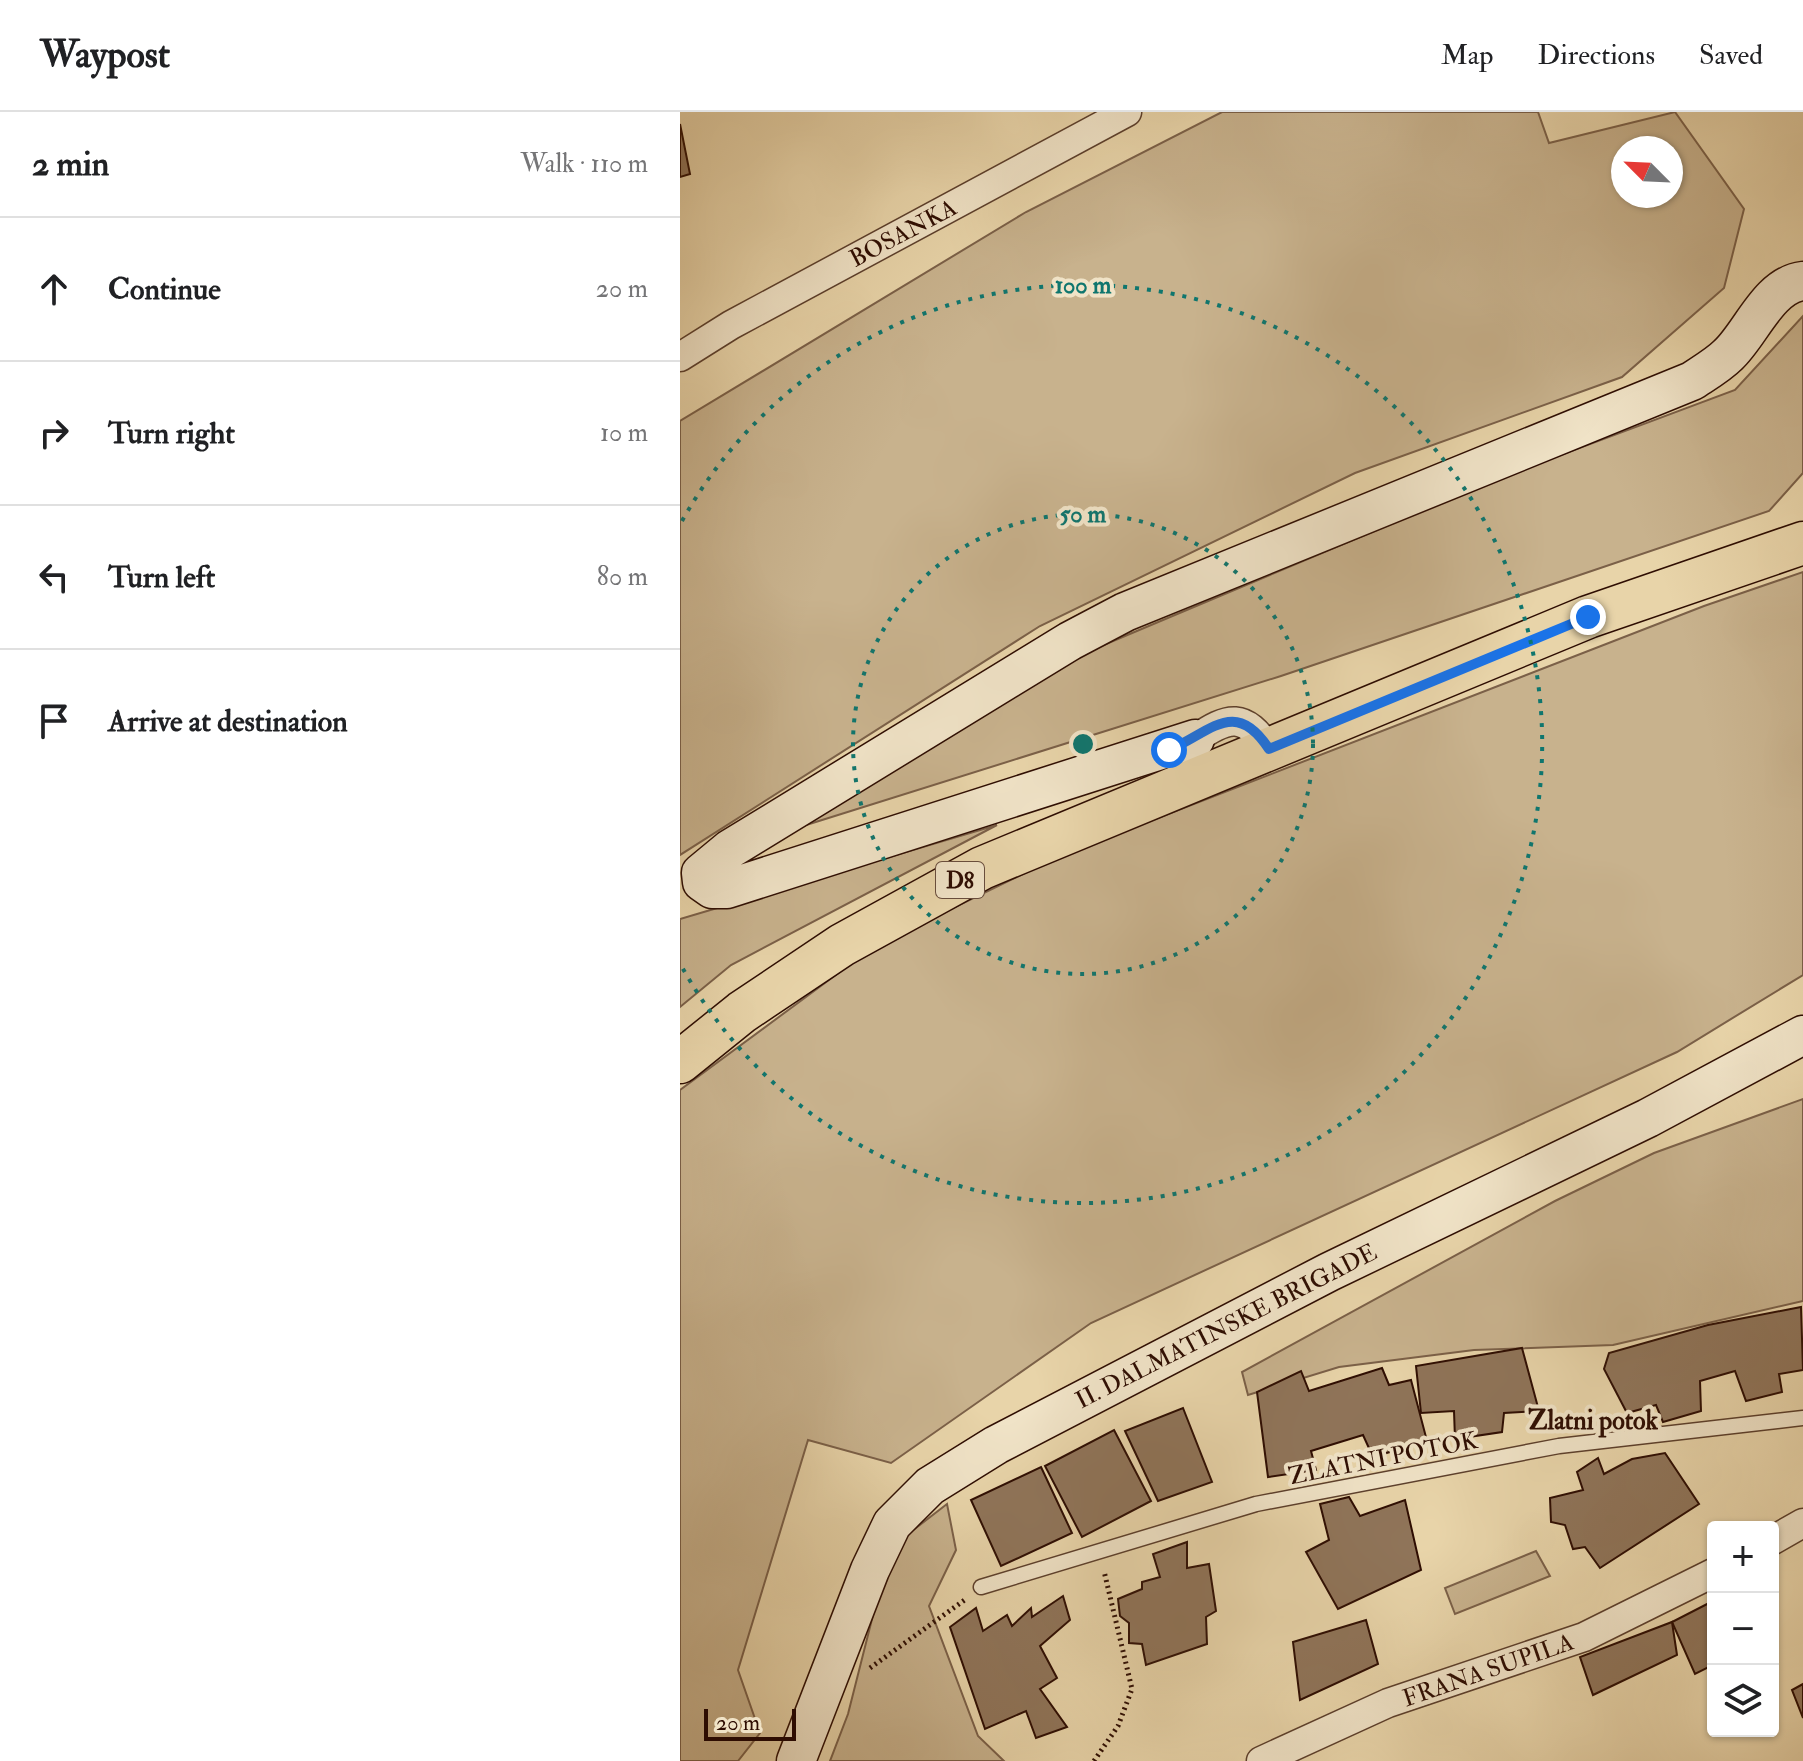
<!DOCTYPE html>
<html lang="en">
<head>
<meta charset="utf-8">
<style>
	body { margin:0; font-family:"IM FELL Double Pica",serif; background:#f6f6f6; color:#202124 }
	.controls { position:absolute; right:24px; bottom:24px; display:grid; overflow:hidden; border-radius:8px; box-shadow:0 2px 6px #0004 }
	.controls button { width:72px; height:72px; display:grid; place-items:center; padding:0; border:0; border-bottom:2px solid #e0e0e0; background:#fff; color:#202124; font:40px sans-serif }
	.compass { position:absolute; left:931px; top:24px; width:72px; height:72px; border-radius:50%; background:#fff; box-shadow:0 2px 6px #0004; rotate:294deg }
	.scale { position:absolute; left:24px; bottom:20px; width:92px; box-sizing:border-box; padding-left:8px; border:4px solid #2e0d02; border-top:0; font-size:22px; line-height:28px; white-space:nowrap; color:#2e0d02; -webkit-text-stroke:6px #f0e3c7; paint-order:stroke }
	.stop { position:absolute; width:24px; height:24px; margin:-18px; border:6px solid #1a73e8; border-radius:50%; background:#fff }
	.stop.end { background:#1a73e8; border-color:#fff; box-shadow:0 2px 8px #0008 }
	.list { margin:0; padding:0; list-style:none }
	h2 { display:flex; justify-content:space-between; align-items:center; height:104px; margin:0; padding:0 32px; font-size:34px }
	h2 small { font-size:26px; font-weight:400; color:#757577 }
	.list li { display:grid; grid-template-columns:52px 1fr auto; gap:24px; align-items:center; box-sizing:border-box; height:144px; padding:0 32px; border-top:2px solid #e0e0e0 }
	.list b { display:block; font-size:30px; white-space:nowrap }
	.list em { font-size:26px; font-style:normal; color:#757577 }
	.icon { flex:none; width:44px; height:44px; fill:none; stroke:currentColor; stroke-width:2; stroke-linecap:round; stroke-linejoin:round }
	.map { position:relative; flex:none; width:1123px; height:1649px; overflow:hidden }
	header { display:flex; align-items:center; gap:48px; box-sizing:border-box; height:112px; padding:0 40px; background:#fff; border-bottom:2px solid #e0e0e0 }
	header strong { font-size:38px }
	nav { display:flex; gap:44px; margin-inline-start:auto; font-size:28px }
	main { display:flex }
	aside { flex:1; background:#fff }
	.map>svg:first-child { display:block }
	.green { fill:#c8b28d; stroke:#7b6048; stroke-width:2; fill-rule:evenodd }
	.building { fill:#8f7459; stroke:#2e0d02; stroke-width:2 }
	.lines { fill:none; stroke-linecap:round; stroke-linejoin:round }
	.lane-casing { stroke:#5c3f2c; stroke-width:17 }
	.street-casing { stroke:#5c3f2c; stroke-width:31 }
	.secondary-casing { stroke:#2e0d02; stroke-width:41 }
	.primary-casing { stroke:#2e0d02; stroke-width:45 }
	.path { stroke:#2e0d02; stroke-width:5; stroke-dasharray:2 4; stroke-linecap:butt }
	.lane { stroke:#f0e3c7; stroke-width:14 }
	.street { stroke:#f0e3c7; stroke-width:28 }
	.secondary { stroke:#f0e3c7; stroke-width:38 }
	.primary { stroke:#e8d4a9; stroke-width:42 }
	.route { stroke:#1a73e8; stroke-width:10 }
	.ring { fill:none; stroke:#0f766e; stroke-width:4; stroke-dasharray:4 8 }
	.labels { text-anchor:middle; stroke-width:8; stroke-linejoin:round; paint-order:stroke }
	.shield { fill:#f0e3c7; stroke:#684d3d; stroke-width:2 }
	.shield-label { font-size:22px; font-weight:bold; fill:#2e0d02 }
	.street-label { font-size:24px; fill:#2e0d02; stroke:#f0e3c7 }
	.neighbourhood-label { font-size:26px; font-weight:bold; fill:#2e0d02; stroke:#f0e3c7 }
	.centre { fill:#0f766e; stroke:#f0e3c7; stroke-width:4 }
	.ring-label { font-size:24px; text-anchor:middle; font-weight:bold; fill:#0f766e; stroke:#f0e3c7; stroke-width:8; stroke-linejoin:round; paint-order:stroke }
</style>
</head>
<body>
<header>
<strong>Waypost</strong>
<nav><a>Map</a><a>Directions</a><a>Saved</a></nav>
</header>
<main>
<aside>
<h2>2 min<small>Walk · 110 m</small></h2>
<ul class="list">
<li><svg class="icon" aria-label="ahead" viewBox="0 0 24 24"><path d="M12 20V5M6 11l6-6 6 6"/></svg><div><b>Continue</b></div><em>20 m</em></li>
<li><svg class="icon" aria-label="right" viewBox="0 0 24 24"><path d="M7 20v-9h11M14 6l5 5-5 5"/></svg><div><b>Turn right</b></div><em>10 m</em></li>
<li><svg class="icon" aria-label="left" viewBox="0 0 24 24"><path d="M17 20v-9H6M10 6l-5 5 5 5"/></svg><div><b>Turn left</b></div><em>80 m</em></li>
<li><svg class="icon" aria-label="arrive" viewBox="0 0 24 24"><path d="M6 21V4h12l-3 4 3 4H6"/></svg><div><b>Arrive at destination</b></div></li>
</ul>
</aside>
<div class="map">
<svg width="1123" height="1649" viewBox="0 0 1123 1649">
	<rect width="100%" height="100%" fill="#e8d4a9"/>
	<filter id="stains"><feTurbulence type="fractalNoise" baseFrequency=".0025" numOctaves="4"/><feColorMatrix values="0 0 0 0 .2 0 0 0 0 .09 0 0 0 0 .02 0 0 0 .5 -.17"/></filter>
	<radialGradient id="worn" r=".72"><stop offset=".6" stop-color="#630" stop-opacity="0"/><stop offset="1" stop-color="#630" stop-opacity=".3"/></radialGradient>
	<!-- green -->
	<g class="green">
		<path d="M542,0H858L869,31L995,0L1064,97L1044,176L942,265L675,361L360,514L0,743V309L346,100ZM991,36V84H943V36Z"/>
		<polygon points="1123,204 1123,361 1089,399 601,564 123,714 407,540 830,362 1055,278"/>
		<polygon points="1123,460 1123,863 997,940 411,1211 211,1351 128,1328 58,1558 80,1621 58,1649 0,1649 0,978 195,834 380,744 1024,494"/>
		<polygon points="317,713 51,853 0,895 0,807"/>
		<polygon points="1123,987 1123,1189 933,1233 794,1238 659,1255 568,1283 562,1260 875,1089 974,1041"/>
		<polygon points="267,1392 276,1438 249,1494 298,1624 324,1649 150,1649 168,1602 210,1436"/>
		<polygon points="856,1439 870,1464 775,1502 765,1476"/>
	</g>
	<!-- building -->
	<g class="building">
		<polygon points="0,12 10,62 0,65"/>
		<polygon points="1121,1195 1123,1258 1099,1262 1102,1280 1066,1289 1055,1259 1020,1269 1021,1299 983,1310 976,1293 947,1301 924,1257 929,1241 1028,1213"/>
		<polygon points="842,1236 859,1299 824,1301 822,1320 775,1327 774,1299 741,1301 736,1254"/>
		<polygon points="702,1256 709,1273 731,1268 747,1329 693,1345 683,1323 631,1339 636,1358 588,1365 577,1280 621,1259 629,1279"/>
		<polygon points="503,1296 532,1370 478,1389 445,1319"/>
		<polygon points="434,1318 471,1389 402,1425 365,1354"/>
		<polygon points="985,1341 1019,1392 920,1456 905,1435 893,1437 885,1413 871,1410 870,1386 903,1378 897,1360 918,1346 924,1362 952,1347"/>
		<polygon points="361,1355 392,1421 321,1454 291,1388"/>
		<polygon points="669,1385 680,1404 725,1388 741,1458 658,1497 626,1440 649,1428 640,1392"/>
		<polygon points="507,1430 507,1456 529,1452 536,1499 526,1505 527,1532 466,1553 462,1532 449,1531 449,1511 440,1504 438,1487 462,1477 462,1470 480,1465 473,1442"/>
		<polygon points="383,1484 390,1508 360,1534 377,1566 360,1577 387,1615 356,1626 346,1599 305,1617 270,1515 296,1496 303,1519 327,1503 332,1514 351,1496 352,1505"/>
		<polygon points="1033,1489 1033,1553 1015,1562 992,1510"/>
		<polygon points="686,1508 698,1552 620,1588 613,1530"/>
		<polygon points="992,1510 997,1543 913,1583 900,1545"/>
		<polygon points="1123,1572 1123,1606 1112,1578"/>
	</g>
	<g class="lines">
		<defs>
			<polyline id="lane" points="301,1475 576,1392 879,1334 1123,1306"/>
			<g id="street">
				<polyline points="0,245 51,213 447,0"/>
				<path d="M515,627C549,604 564,600 589,637"/>
				<polyline points="1093,1428 1123,1411"/>
				<polyline points="581,1649 708,1591 904,1525 1033,1461"/>
			</g>
			<g id="secondary">
				<path d="M515,627L47,777H32L22,770L21,761L50,737L390,529L445,500L1012,269C1024,261 1038,253 1048,243C1071,222 1088,173 1123,169"/>
				<polyline points="116,1649 190,1458 212,1412 250,1374 316,1333 649,1160 968,1006 1123,923"/>
			</g>
			<polyline id="primary" points="0,950 62,900 162,833 302,756 908,505 1123,431"/>
		</defs>
		<!-- lane casing -->
		<use href="#lane" class="lane-casing"/>
		<!-- street casing -->
		<use href="#street" class="street-casing"/>
		<!-- secondary casing -->
		<use href="#secondary" class="secondary-casing"/>
		<!-- primary casing -->
		<use href="#primary" class="primary-casing"/>
		<!-- path -->
		<g class="path">
			<polyline points="190,1556 286,1487"/>
			<polyline points="414,1649 438,1614 452,1577 424,1459"/>
		</g>
		<!-- lane -->
		<use href="#lane" class="lane"/>
		<!-- street -->
		<use href="#street" class="street"/>
		<!-- secondary -->
		<use href="#secondary" class="secondary"/>
		<!-- primary -->
		<use href="#primary" class="primary"/>
	</g>
	<g class="lines">
		<!-- route -->
		<path class="route" d="M489,638C531,620 555,585 589,637L908,505"/>
	</g>
	<!-- distance rings -->
	<g class="ring">
		<circle cx="403" cy="632" r="230"/>
		<path d="M2 409A459 459 0 1 1 2 855"/>
	</g>
	<g class="labels">
		<!-- shield labels -->
		<rect class="shield" x="256" y="750" width="48" height="36" rx="6"/>
		<g class="shield-label">
			<text x="280" y="776">D8</text>
		</g>
		<!-- street labels -->
		<g class="street-label">
			<text transform="translate(223 121) rotate(-28)" y="8">BOSANKA</text>
			<text transform="translate(546 1214) rotate(-27)" y="8">II. DALMATINSKE BRIGADE</text>
			<text transform="translate(703 1346) rotate(-11)" y="8">ZLATNI POTOK</text>
			<text transform="translate(808 1558) rotate(-19)" y="8">FRANA SUPILA</text>
		</g>
		<!-- neighbourhood labels -->
		<g class="neighbourhood-label">
			<text x="913" y="1317">Zlatni potok</text>
		</g>
	</g>
	<circle cx="403" cy="632" r="12" class="centre"/>
	<g class="ring-label">
		<text x="403" y="181">100 m</text>
		<text x="403" y="410">50 m</text>
	</g>
	<rect width="100%" height="100%" filter="url(#stains)"/>
	<rect width="100%" height="100%" fill="url(#worn)"/>
</svg>
<div class="controls">
<button>+</button>
<button>−</button>
<button><svg class="icon" aria-label="layers" viewBox="0 0 24 24"><path d="M12 4l9 5-9 5-9-5zM3 14l9 5 9-5"/></svg></button>
</div>
<svg class="compass" viewBox="-18 -18 36 36"><path d="M0-13l5 13h-10z" fill="#e53935"/><path d="M0 13l5-13h-10z" fill="#757577"/></svg>
<div class="scale">20 m</div>
<div class="stop" style="left:489px;top:638px"></div>
<div class="stop end" style="left:908px;top:505px"></div>
</div>
</main>
</body>
</html>
